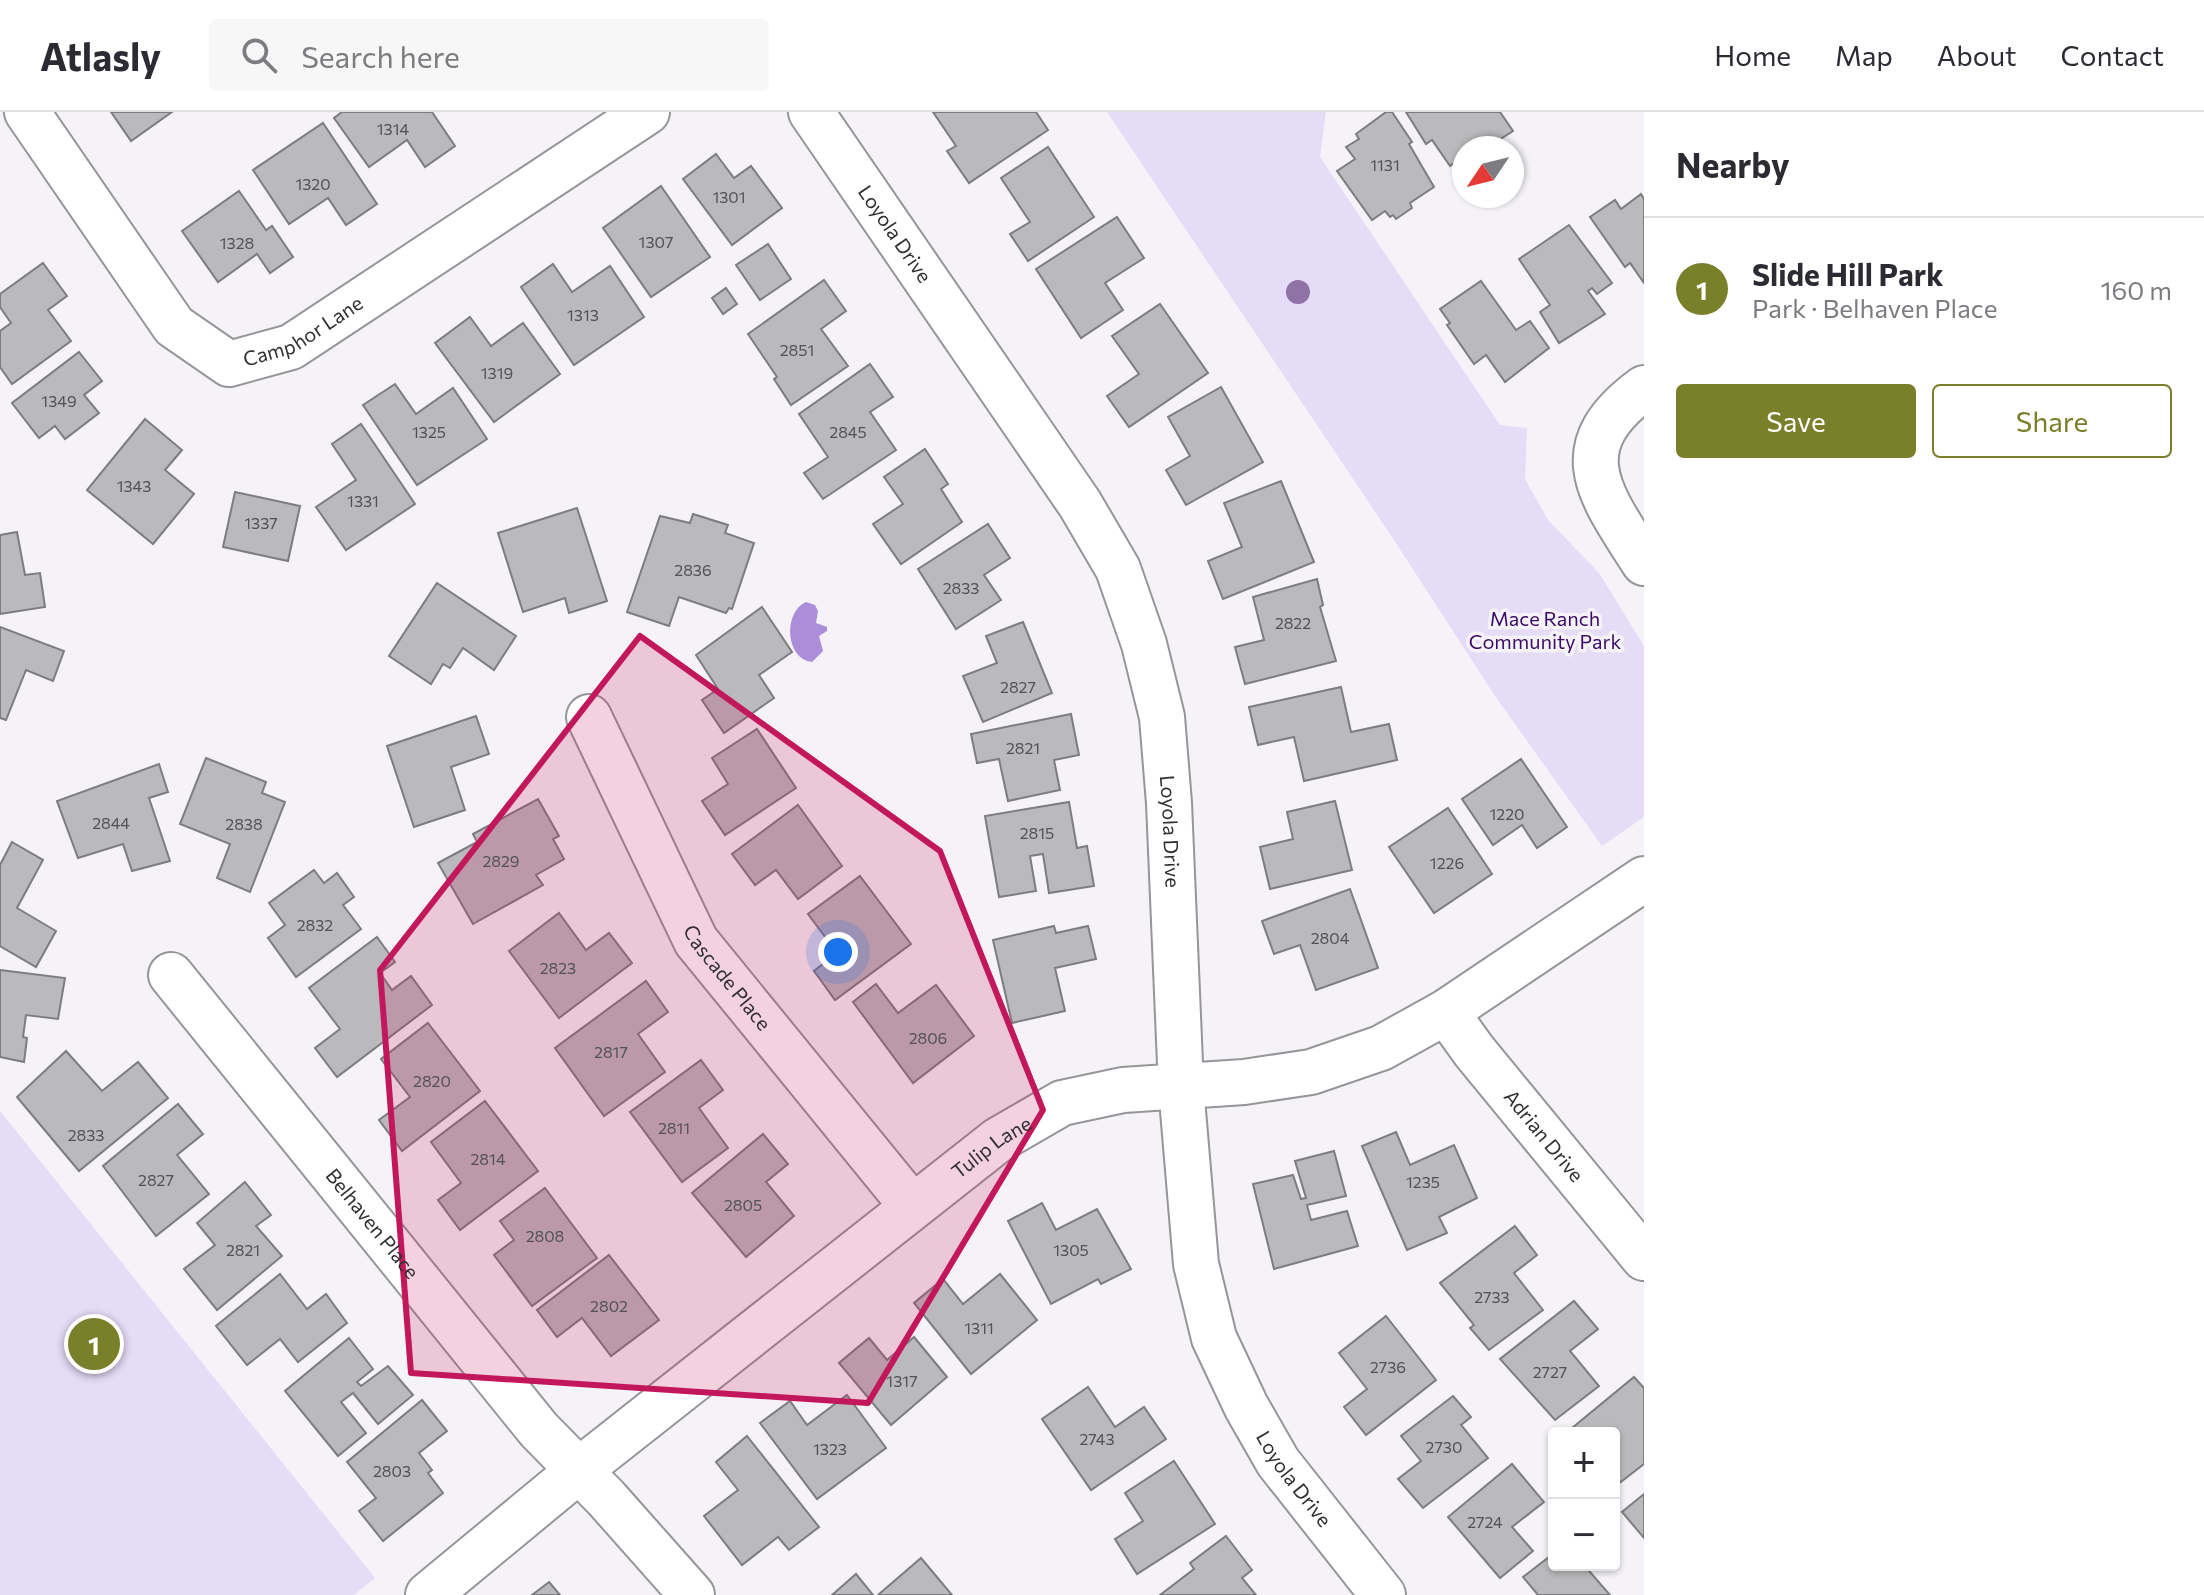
<!DOCTYPE html>
<html lang="en">
<head>
<meta charset="utf-8">
<style>
	body { margin:0; font-family:Commissioner,sans-serif; background:#f7f7f7; color:#2b2b33 }
	.controls { position:absolute; right:24px; bottom:24px; display:grid; overflow:hidden; border-radius:8px; box-shadow:0 2px 6px #0004 }
	.controls button { width:72px; height:72px; display:grid; place-items:center; padding:0; border:0; border-bottom:2px solid #e1e1e2; background:#fff; color:#2b2b33; font:40px sans-serif }
	.compass { position:absolute; left:1452px; top:24px; width:72px; height:72px; border-radius:50%; background:#fff; box-shadow:0 2px 6px #0004; rotate:235deg }
	.you { position:absolute; left:838px; top:840px; width:28px; height:28px; margin:-20px; border:6px solid #fff; border-radius:50%; background:#1a73e8; box-shadow:0 0 0 12px #1a73e833 }
	.badge { display:grid; place-items:center; width:52px; height:52px; border-radius:50%; background:#7a7f29; color:#fff; font-size:26px; font-weight:700 }
	.pin { position:absolute; translate:-50% -50%; border:4px solid #fff; box-shadow:0 2px 8px #0006 }
	.list { margin:0; padding:0; list-style:none }
	h2 { display:flex; justify-content:space-between; align-items:center; height:104px; margin:0; padding:0 32px; font-size:34px }
	h2 small { font-size:26px; font-weight:400; color:#7c7c81 }
	.list li { display:grid; grid-template-columns:52px 1fr auto; gap:24px; align-items:center; box-sizing:border-box; height:144px; padding:0 32px; border-top:2px solid #e1e1e2 }
	.list b { display:block; font-size:30px; white-space:nowrap }
	.list p { margin:0; font-size:26px; white-space:nowrap; color:#7c7c81 }
	.list em { font-size:26px; font-style:normal; color:#7c7c81 }
	.actions { display:flex; gap:16px; padding:24px 32px }
	.actions a { flex:1; padding:18px 0; border:2px solid #7a7f29; border-radius:8px; text-align:center; font-size:28px; color:#7a7f29 }
	.actions .main { background:#7a7f29; color:#fff }
	.icon { flex:none; width:44px; height:44px; fill:none; stroke:currentColor; stroke-width:2; stroke-linecap:round; stroke-linejoin:round }
	.map { position:relative; flex:none; width:1644px; height:1483px; overflow:hidden }
	header { display:flex; align-items:center; gap:48px; box-sizing:border-box; height:112px; padding:0 40px; background:#fff; border-bottom:2px solid #e1e1e2 }
	header strong { font-size:38px }
	nav { display:flex; gap:44px; margin-inline-start:auto; font-size:28px }
	.search { width:560px; height:72px; background:#f7f7f7; display:flex; align-items:center; gap:20px; box-sizing:border-box; padding:0 28px; border-radius:8px; color:#7c7c81; font-size:30px }
	main { display:flex }
	aside { flex:1; background:#fff }
	.map>svg:first-child { display:block }
	.green { fill:#e5dcf7 }
	.water { fill:#ab8dd9 }
	.building { fill:#bab9bc; stroke:#7d7c7f; stroke-width:2 }
	.lines { fill:none; stroke-linecap:round; stroke-linejoin:round }
	.minor-casing { stroke:#969598; stroke-width:48 }
	.minor { stroke:#fff; stroke-width:44 }
	.tree { fill:#8f73a7 }
	.marked { fill:#c2185b; fill-opacity:0.2; stroke:#c2185b; stroke-width:6; stroke-linejoin:round }
	.labels { text-anchor:middle; stroke-width:7; stroke-linejoin:round; paint-order:stroke }
	.number-label { font-size:16px; fill:#525254 }
	.street-label { font-size:20px; fill:#302f31; stroke:#f5f3f7 }
	.park-label { font-size:20px; fill:#3b0a66; stroke:#f5f3f7 }
</style>
</head>
<body>
<header>
<strong>Atlasly</strong>
<div class="search"><svg class="icon" aria-label="search" viewBox="0 0 24 24"><circle cx="10" cy="10" r="6"/><path d="M15 15l6 6"/></svg>Search here</div>
<nav><a>Home</a><a>Map</a><a>About</a><a>Contact</a></nav>
</header>
<main>
<div class="map">
<svg width="1644" height="1483" viewBox="0 0 1644 1483">
	<rect width="100%" height="100%" fill="#f5f3f7"/>
	<!-- green -->
	<g class="green">
		<polygon points="1107,0 1326,0 1320,45 1500,313 1527,316 1525,367 1548,408 1599,461 1644,534 1644,705 1602,734 1495,584 1394,428"/>
		<polygon points="0,999 375,1466 354,1483 0,1483"/>
	</g>
	<!-- water -->
	<path class="water" d="M806,490L815,493L818,499L816,511L827,515V519L819,524L823,539L812,550C785,547 783,500 806,490Z"/>
	<!-- building -->
	<g class="building">
		<polygon points="111,0 172,0 131,29"/>
		<polygon points="342,0 432,0 455,34 425,55 407,28 369,55 334,6"/>
		<polygon points="933,0 1036,0 1048,18 969,71 947,39 956,34"/>
		<polygon points="1386,0 1392,0 1412,30 1409,32 1434,75 1410,91 1412,96 1396,107 1393,103 1390,105 1385,99 1372,108 1337,59 1355,47 1346,35 1359,27 1356,22"/>
		<polygon points="1406,0 1500,0 1513,19 1496,30 1498,32 1495,36 1464,36 1464,51 1456,57 1452,52 1450,54 1432,28 1426,32"/>
		<polygon points="323,11 377,92 346,113 328,86 289,112 253,58"/>
		<polygon points="1048,35 1094,105 1028,149 1010,122 1030,110 1001,66"/>
		<polygon points="716,42 734,66 751,54 782,96 732,133 683,67"/>
		<polygon points="661,74 710,145 651,185 603,116"/>
		<polygon points="239,79 266,118 272,114 293,145 270,161 257,142 218,170 182,119"/>
		<polygon points="1641,82 1644,87 1644,171 1630,151 1625,155 1590,105 1615,88 1621,97"/>
		<polygon points="1117,105 1144,146 1105,171 1123,198 1081,226 1036,157"/>
		<polygon points="1569,113 1612,171 1597,182 1592,176 1588,179 1605,202 1559,231 1540,200 1550,193 1519,147"/>
		<polygon points="768,132 791,167 760,188 736,153"/>
		<polygon points="43,151 67,184 48,198 71,229 12,272 0,255 0,219 11,211 0,195 0,182"/>
		<polygon points="553,152 572,180 610,154 644,205 574,253 521,175"/>
		<polygon points="824,168 846,199 821,217 848,254 791,293 774,267 777,265 748,222"/>
		<polygon points="1481,169 1516,218 1530,209 1549,236 1505,270 1486,243 1474,252 1447,213 1450,211 1440,197"/>
		<polygon points="726,176 737,192 723,202 712,186"/>
		<polygon points="1160,192 1208,261 1129,315 1107,284 1139,262 1112,224"/>
		<polygon points="470,205 491,234 523,211 560,262 494,310 435,231"/>
		<polygon points="79,240 102,269 84,283 99,301 65,327 55,314 39,326 12,291"/>
		<polygon points="870,252 893,285 870,300 896,338 823,387 804,361 828,345 799,302"/>
		<polygon points="395,272 416,302 453,276 487,327 417,373 363,293"/>
		<polygon points="1221,275 1263,350 1186,393 1166,358 1190,344 1168,305"/>
		<polygon points="145,307 182,338 165,358 194,382 153,432 87,378"/>
		<polygon points="361,312 415,392 346,438 316,395 356,368 332,332"/>
		<polygon points="925,337 948,372 941,377 962,410 901,452 873,412 903,392 884,365"/>
		<polygon points="1281,369 1314,450 1223,487 1208,449 1242,435 1224,391"/>
		<polygon points="235,380 300,394 288,449 223,435"/>
		<polygon points="577,396 607,489 569,501 565,486 523,500 498,421"/>
		<polygon points="693,402 728,413 725,421 754,431 732,497 729,496 726,501 679,485 669,514 627,500 660,404 690,411"/>
		<polygon points="988,412 1010,446 984,463 1001,488 956,517 918,457"/>
		<polygon points="17,420 25,463 40,461 45,495 0,502 0,423"/>
		<polygon points="1317,467 1323,493 1320,495 1336,549 1245,572 1235,535 1264,528 1253,485"/>
		<polygon points="437,471 516,524 494,558 463,536 450,556 443,552 431,572 389,544"/>
		<polygon points="762,495 792,540 759,563 774,586 724,621 702,588 718,577 696,543"/>
		<polygon points="1023,510 1052,581 983,610 963,564 997,551 986,524"/>
		<polygon points="0,515 64,539 53,569 26,558 6,608 0,606"/>
		<polygon points="1341,575 1351,620 1389,612 1397,648 1304,669 1294,625 1258,633 1249,595"/>
		<polygon points="1071,602 1079,643 1054,648 1060,678 1008,689 999,647 977,651 971,622"/>
		<polygon points="476,604 489,642 451,655 465,698 414,715 387,634"/>
		<polygon points="757,617 796,676 725,723 702,689 728,672 712,646"/>
		<polygon points="206,646 266,670 262,681 285,690 250,780 217,766 230,732 180,712"/>
		<polygon points="1521,647 1567,715 1537,736 1522,713 1493,733 1462,687"/>
		<polygon points="159,652 168,680 149,686 170,749 132,759 123,732 78,746 57,689"/>
		<polygon points="538,687 559,724 553,727 564,747 536,763 543,773 473,812 438,751 477,730 473,722"/>
		<polygon points="1335,689 1352,758 1270,777 1260,735 1293,727 1287,700"/>
		<polygon points="1069,690 1077,736 1087,734 1094,774 1049,781 1043,742 1030,744 1036,779 999,785 985,704"/>
		<polygon points="798,693 842,754 798,787 776,758 755,773 732,742"/>
		<polygon points="1448,696 1492,762 1434,801 1389,735"/>
		<polygon points="12,730 43,748 17,796 56,819 36,855 0,834 0,753"/>
		<polygon points="314,758 324,771 337,761 354,785 343,793 361,817 296,865 268,826 285,813 269,791"/>
		<polygon points="860,764 911,832 835,888 814,859 837,841 808,802"/>
		<polygon points="1350,777 1378,856 1316,878 1300,833 1274,842 1262,809"/>
		<polygon points="559,801 586,838 609,821 632,851 559,906 509,839"/>
		<polygon points="1054,814 1056,821 1088,814 1096,847 1055,856 1065,899 1012,911 993,828"/>
		<polygon points="377,825 395,850 380,861 392,878 411,864 432,893 337,965 315,936 340,917 309,876"/>
		<polygon points="0,858 65,866 58,907 26,903 23,925 27,926 24,950 0,945"/>
		<polygon points="646,869 668,900 638,922 665,960 604,1004 555,936"/>
		<polygon points="876,872 898,901 936,873 974,924 913,971 853,890"/>
		<polygon points="428,911 480,979 402,1039 379,1008 410,985 381,947"/>
		<polygon points="66,939 102,979 138,950 168,986 79,1059 17,985"/>
		<polygon points="701,948 723,978 699,996 728,1036 682,1070 630,1000"/>
		<polygon points="485,989 538,1059 460,1118 438,1088 461,1071 431,1030"/>
		<polygon points="178,992 203,1022 177,1043 209,1082 156,1124 103,1054"/>
		<polygon points="1396,1020 1410,1053 1454,1033 1477,1086 1439,1105 1447,1121 1407,1138 1362,1034"/>
		<polygon points="763,1022 788,1052 766,1070 794,1104 746,1145 692,1081"/>
		<polygon points="1334,1039 1346,1084 1307,1093 1311,1108 1347,1099 1358,1134 1274,1157 1253,1072 1293,1063 1301,1087 1306,1086 1295,1049"/>
		<polygon points="245,1070 271,1103 256,1114 282,1144 217,1198 184,1157 215,1133 197,1111"/>
		<polygon points="545,1076 597,1146 532,1194 494,1143 514,1128 500,1109"/>
		<polygon points="1042,1091 1056,1118 1097,1097 1131,1157 1101,1172 1098,1167 1051,1192 1008,1109"/>
		<polygon points="1515,1114 1537,1143 1514,1161 1543,1198 1489,1238 1470,1216 1474,1213 1440,1171"/>
		<polygon points="609,1143 659,1208 611,1244 582,1206 557,1225 537,1198"/>
		<polygon points="280,1162 307,1197 326,1182 347,1211 298,1250 280,1227 247,1253 216,1214"/>
		<polygon points="1000,1162 1037,1208 971,1262 914,1191 943,1167 963,1192"/>
		<polygon points="1574,1189 1598,1217 1570,1239 1599,1274 1555,1308 1500,1247"/>
		<polygon points="1386,1204 1436,1268 1366,1323 1344,1295 1367,1277 1339,1241"/>
		<polygon points="914,1225 947,1265 891,1313 839,1251 869,1226 887,1248"/>
		<polygon points="349,1226 373,1257 357,1270 361,1274 388,1254 413,1283 378,1312 353,1281 341,1290 366,1321 338,1344 285,1279"/>
		<polygon points="1634,1265 1644,1276 1644,1352 1617,1373 1614,1370 1614,1321 1566,1321"/>
		<polygon points="1088,1275 1115,1315 1144,1295 1166,1327 1091,1378 1042,1307"/>
		<polygon points="847,1283 886,1336 817,1387 760,1311 790,1289 807,1313"/>
		<polygon points="1453,1284 1471,1305 1461,1313 1488,1346 1423,1396 1398,1367 1421,1349 1401,1324"/>
		<polygon points="422,1288 447,1319 419,1341 432,1358 428,1361 443,1381 383,1429 359,1399 376,1386 347,1350"/>
		<polygon points="747,1324 819,1415 789,1438 778,1425 742,1453 704,1404 738,1378 716,1350"/>
		<polygon points="1174,1349 1215,1412 1137,1462 1115,1427 1143,1409 1125,1381"/>
		<polygon points="1512,1352 1544,1390 1512,1415 1533,1439 1500,1466 1448,1405"/>
		<polygon points="1644,1382 1644,1426 1622,1400"/>
		<polygon points="1226,1424 1252,1458 1242,1466 1256,1483 1160,1483 1194,1457 1190,1451"/>
		<polygon points="1554,1441 1554,1453 1584,1453 1610,1483 1538,1483 1523,1465"/>
		<polygon points="921,1446 952,1483 878,1483"/>
		<polygon points="856,1462 873,1483 832,1483"/>
		<polygon points="549,1470 560,1483 532,1483"/>
	</g>
	<g class="lines">
		<defs>
			<g id="minor">
				<path id="s1" d="M27,0L174,214L229,252L291,235L647,0"/>
				<path id="s2" d="M811,0L1080,392L1118,457L1144,532L1162,605L1169,691L1181,975L1196,1152L1214,1226L1246,1294L1278,1350L1383,1483"/>
				<path d="M1644,276C1562,336 1600,382 1644,451"/>
				<path id="s3" d="M589,605L696,829L912,1094"/>
				<path id="s4" d="M171,863L539,1318L606,1386L692,1483"/>
				<path id="s5" d="M1446,900L1474,939L1644,1146"/>
				<path id="s6" d="M428,1483L578,1359L998,1028L1062,991L1123,978L1244,970L1311,960L1381,936L1446,900L1644,767"/>
			</g>
		</defs>
		<!-- minor casing -->
		<use href="#minor" class="minor-casing"/>
		<!-- minor -->
		<use href="#minor" class="minor"/>
	</g>
	<!-- trees -->
	<circle class="tree" cx="1298" cy="180" r="12"/>
	<!-- marked area -->
	<path class="marked" d="M640,524L940,739L1043,998L868,1291L411,1261L380,858Z"/>
	<g class="labels">
		<!-- number labels -->
		<g class="number-label">
			<text x="393" y="23">1314</text>
			<text x="1385" y="59">1131</text>
			<text x="313" y="78">1320</text>
			<text x="729" y="91">1301</text>
			<text x="656" y="136">1307</text>
			<text x="237" y="137">1328</text>
			<text x="583" y="209">1313</text>
			<text x="797" y="244">2851</text>
			<text x="497" y="267">1319</text>
			<text x="59" y="295">1349</text>
			<text x="429" y="326">1325</text>
			<text x="848" y="326">2845</text>
			<text x="134" y="380">1343</text>
			<text x="363" y="395">1331</text>
			<text x="261" y="417">1337</text>
			<text x="693" y="464">2836</text>
			<text x="961" y="482">2833</text>
			<text x="1293" y="517">2822</text>
			<text x="1018" y="581">2827</text>
			<text x="1023" y="642">2821</text>
			<text x="1507" y="708">1220</text>
			<text x="111" y="717">2844</text>
			<text x="244" y="718">2838</text>
			<text x="1037" y="727">2815</text>
			<text x="501" y="755">2829</text>
			<text x="1447" y="757">1226</text>
			<text x="315" y="819">2832</text>
			<text x="1330" y="832">2804</text>
			<text x="558" y="862">2823</text>
			<text x="928" y="932">2806</text>
			<text x="611" y="946">2817</text>
			<text x="432" y="975">2820</text>
			<text x="674" y="1022">2811</text>
			<text x="86" y="1029">2833</text>
			<text x="488" y="1053">2814</text>
			<text x="156" y="1074">2827</text>
			<text x="1423" y="1076">1235</text>
			<text x="743" y="1099">2805</text>
			<text x="545" y="1130">2808</text>
			<text x="243" y="1144">2821</text>
			<text x="1071" y="1144">1305</text>
			<text x="1492" y="1191">2733</text>
			<text x="609" y="1200">2802</text>
			<text x="979" y="1222">1311</text>
			<text x="1388" y="1261">2736</text>
			<text x="1550" y="1266">2727</text>
			<text x="902" y="1275">1317</text>
			<text x="1097" y="1333">2743</text>
			<text x="1444" y="1341">2730</text>
			<text x="830" y="1343">1323</text>
			<text x="392" y="1365">2803</text>
			<text x="1485" y="1416">2724</text>
		</g>
		<!-- street labels -->
		<g class="street-label">
			<text dy="7" stroke="none"><textPath href="#s2" startOffset="148">Loyola Drive</textPath></text>
			<text dy="7" stroke="none"><textPath href="#s1" startOffset="408">Camphor Lane</textPath></text>
			<text dy="7" stroke="none"><textPath href="#s2" startOffset="820">Loyola Drive</textPath></text>
			<text dy="7" stroke="none"><textPath href="#s3" startOffset="296">Cascade Place</textPath></text>
			<text dy="7" stroke="none"><textPath href="#s5" startOffset="158">Adrian Drive</textPath></text>
			<text dy="7" stroke="none"><textPath href="#s6" startOffset="720">Tulip Lane</textPath></text>
			<text dy="7" stroke="none"><textPath href="#s4" startOffset="320">Belhaven Place</textPath></text>
			<text dy="7" stroke="none"><textPath href="#s2" startOffset="1492">Loyola Drive</textPath></text>
		</g>
		<!-- park labels -->
		<g class="park-label">
			<text x="1545" y="514">Mace Ranch<tspan x="1545" dy="23">Community Park</tspan></text>
		</g>
	</g>
</svg>
<div class="controls">
<button>+</button>
<button>−</button>
</div>
<svg class="compass" viewBox="-18 -18 36 36"><path d="M0-13l5 13h-10z" fill="#e53935"/><path d="M0 13l5-13h-10z" fill="#7c7c81"/></svg>
<div class="you"></div>
<div class="pin badge" style="left:94px;top:1232px">1</div>
</div>
<aside>
<h2>Nearby<small></small></h2>
<ul class="list">
<li><span class="badge">1</span><div><b>Slide Hill Park</b><p>Park · Belhaven Place</p></div><em>160 m</em></li>
</ul>
<div class="actions"><a class="main">Save</a><a>Share</a></div>
</aside>
</main>
</body>
</html>
